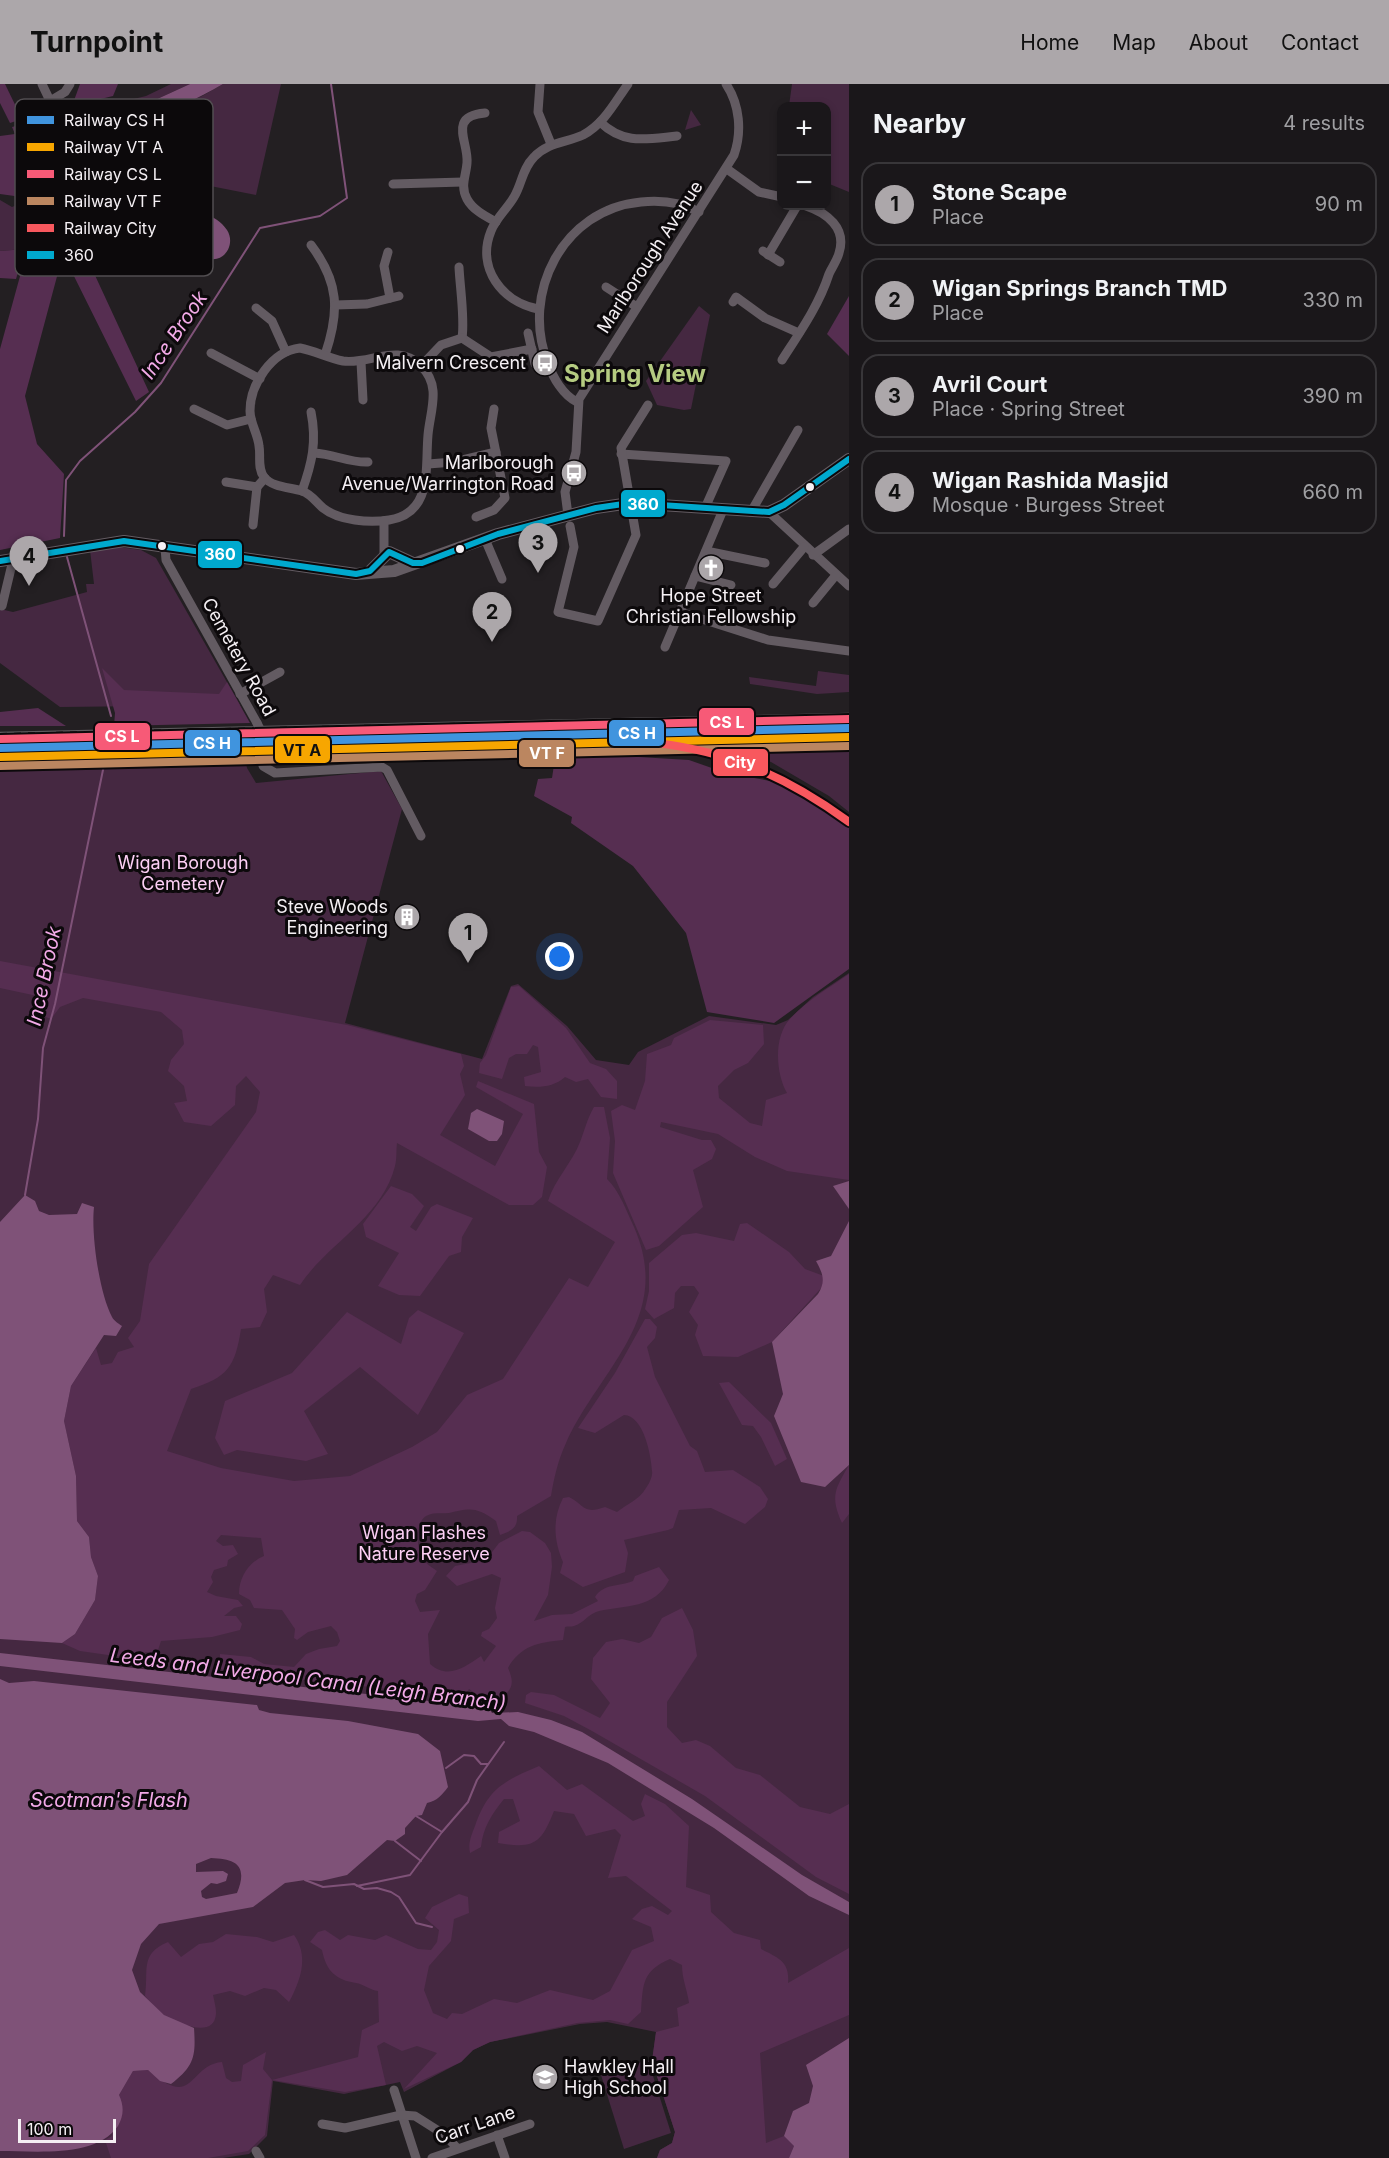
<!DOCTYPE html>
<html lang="en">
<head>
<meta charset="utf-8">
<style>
	body { margin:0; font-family:Inter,sans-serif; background:#272427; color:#f1f3f6 }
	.controls { position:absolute; right:18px; top:18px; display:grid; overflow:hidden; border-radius:12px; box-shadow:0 3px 9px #0003 }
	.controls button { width:54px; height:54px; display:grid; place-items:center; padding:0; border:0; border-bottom:2px solid #383639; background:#1a171a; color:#f1f3f6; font:30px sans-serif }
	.scale { position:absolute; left:18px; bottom:15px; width:98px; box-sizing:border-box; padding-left:6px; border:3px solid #f5f0f4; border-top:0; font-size:16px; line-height:21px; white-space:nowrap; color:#f5f0f4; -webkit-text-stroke:4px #0c090b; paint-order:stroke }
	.you { position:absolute; left:560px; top:873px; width:21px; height:21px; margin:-15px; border:4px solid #fff; border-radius:50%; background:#1a73e8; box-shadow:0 0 0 9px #1a73e833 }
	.badge { display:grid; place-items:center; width:39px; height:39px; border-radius:50%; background:#aca7aa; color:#111; font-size:20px; font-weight:700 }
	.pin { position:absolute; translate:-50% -50px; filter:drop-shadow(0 2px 3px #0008) }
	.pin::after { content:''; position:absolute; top:32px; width:21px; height:18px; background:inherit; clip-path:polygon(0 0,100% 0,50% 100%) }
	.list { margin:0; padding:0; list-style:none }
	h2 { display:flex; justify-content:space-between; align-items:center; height:78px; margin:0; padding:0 24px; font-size:26px }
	h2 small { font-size:20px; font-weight:400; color:#9f9fa2 }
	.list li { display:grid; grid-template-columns:39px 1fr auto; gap:18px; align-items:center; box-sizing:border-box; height:84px; margin:0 12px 12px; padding:0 12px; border:2px solid #383639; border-radius:18px }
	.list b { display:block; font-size:22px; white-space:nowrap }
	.list p { margin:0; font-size:20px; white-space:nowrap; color:#9f9fa2 }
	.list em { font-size:20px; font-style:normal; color:#9f9fa2 }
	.map { position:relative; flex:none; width:849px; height:2074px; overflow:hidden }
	header { display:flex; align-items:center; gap:36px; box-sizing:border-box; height:84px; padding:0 30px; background:#aca7aa; color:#111 }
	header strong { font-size:28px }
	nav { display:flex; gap:33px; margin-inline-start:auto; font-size:21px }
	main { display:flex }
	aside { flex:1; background:#1a171a }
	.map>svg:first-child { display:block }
	.green { fill:#452841 }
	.forest { fill:#562e51 }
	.water { fill:#7f5278; fill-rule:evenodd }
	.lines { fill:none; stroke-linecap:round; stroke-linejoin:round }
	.stream { stroke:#7f5278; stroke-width:2 }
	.minor { stroke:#635b62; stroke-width:9 }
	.major { stroke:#645c63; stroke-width:12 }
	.rail-casing { stroke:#5e5a5e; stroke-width:4.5 }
	.rail { stroke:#0c090b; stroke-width:2; stroke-dasharray:7; stroke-linecap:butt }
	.minor-bridge { stroke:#635b62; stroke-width:9 }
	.bus-1-casing { stroke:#0c090b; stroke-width:10 }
	.bus-1 { stroke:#00a9ce; stroke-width:6 }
	.rail-1-casing { stroke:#0c090b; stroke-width:12 }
	.rail-2-casing { stroke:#0c090b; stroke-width:12 }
	.rail-3-casing { stroke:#0c090b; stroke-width:12 }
	.rail-4-casing { stroke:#0c090b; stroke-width:12 }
	.rail-5-casing { stroke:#0c090b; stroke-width:12 }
	.rail-1 { stroke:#4094de; stroke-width:8 }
	.rail-2 { stroke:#f7a600; stroke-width:8 }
	.rail-3 { stroke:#f75a77; stroke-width:8 }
	.rail-4 { stroke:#bb8660; stroke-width:8 }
	.rail-5 { stroke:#f8585e; stroke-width:8 }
	.bus-dot { fill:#f5f0f4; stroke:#0c090b; stroke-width:2 }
	.labels { text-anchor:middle; stroke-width:6; stroke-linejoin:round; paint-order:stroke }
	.street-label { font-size:18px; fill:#f5f0f4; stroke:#0c090b }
	.poi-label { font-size:18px; fill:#f5f0f4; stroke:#0c090b; text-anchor:end }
	.park-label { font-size:18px; fill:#fdcff5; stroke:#0c090b }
	.water-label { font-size:20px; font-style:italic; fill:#f3aae8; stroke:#0c090b }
	.district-label { font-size:24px; font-weight:bold; fill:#b5cb81; stroke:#0c090b }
	.key { fill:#0c090b; stroke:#524e51; stroke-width:1.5 }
	.key-label { font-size:16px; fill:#f5f0f4 }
	.line-badge { stroke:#0c090b; stroke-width:2 }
	.badge-label { font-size:16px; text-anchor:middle; font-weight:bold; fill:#fff }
	.pale-badge-label { font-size:16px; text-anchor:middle; font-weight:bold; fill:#111 }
</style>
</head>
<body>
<header>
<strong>Turnpoint</strong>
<nav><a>Home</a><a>Map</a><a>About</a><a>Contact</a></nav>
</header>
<main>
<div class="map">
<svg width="849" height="2074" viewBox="0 0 849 2074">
	<rect width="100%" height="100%" fill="#231f22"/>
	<!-- green -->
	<g class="green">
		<polygon points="171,0 190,0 155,16 61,51 68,31 146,12"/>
		<polygon points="223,0 281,0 256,111 195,99 143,115 86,123 76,121 95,57 202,12"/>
		<polygon points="792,0 849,0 849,108 827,99 826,22 789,22"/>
		<polygon points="691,26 701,41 685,46"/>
		<polygon points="0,116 12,123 26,117 37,123 25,165 0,167"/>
		<polygon points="699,222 710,231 691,325 684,326 657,321 646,297"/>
		<polygon points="112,462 141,466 156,474 240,621 60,623 0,579 0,525 13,528 87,508 86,500 94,500 90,466"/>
		<polygon points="818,587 849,591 849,608 817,610 750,600 749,593 816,602"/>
		<polygon points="849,655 849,728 829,712 771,678 711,659"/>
		<polygon points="113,673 245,674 247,684 256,699 381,687 402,725 345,939 482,975 511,902 518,900 567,942 596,976 629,981 638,968 709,932 776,941 788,936 813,913 849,889 849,2074 657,2074 660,2066 672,2059 675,2048 652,1977 656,1948 607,1938 580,1940 490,1958 473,1966 461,1978 404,2008 400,1998 344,2010 273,1997 267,2052 249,2070 223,2074 0,2074 0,679"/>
		<polygon points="648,1976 671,2049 624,2065 601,1991"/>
	</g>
	<!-- forest -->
	<g class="forest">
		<polygon points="0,0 5,0 22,35 10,39 0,19"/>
		<polygon points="80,0 118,0 113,12 72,22"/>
		<polygon points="23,40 42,90 36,115 0,110 0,52 15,50 12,43"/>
		<polygon points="39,123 68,133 149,308 136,317 63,170 25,312 37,360 64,390 60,454 0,466 0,265"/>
		<polygon points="25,165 16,195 0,194 0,167"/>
		<polygon points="849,212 849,272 827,250"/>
		<polygon points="102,584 124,606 219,610 227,598 250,639 114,642 115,629"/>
		<polygon points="38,624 66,642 0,642 0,628"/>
		<polygon points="556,668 689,676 726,689 776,698 824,724 849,742 849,885 774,939 707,928 686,849 633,782 571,739 572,733 534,712 538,695 552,694"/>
		<path d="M0,877L347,941L461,970L464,982L460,990L465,1011L440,1051L495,1082L523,1030L476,1003L478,997L534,1020L539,1068L547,1083L542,1113L533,1121H509L397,1059C396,1067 397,1075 395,1082C382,1134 328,1159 300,1201L273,1191L264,1205L267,1228L260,1243L241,1245C235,1283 228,1293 191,1305L167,1367L221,1384L294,1397L350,1392L412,1363L437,1348L467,1311L503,1295L569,1194L588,1203L615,1158L548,1117C555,1095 572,1079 580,1058C585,1045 587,1035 594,1023H604L610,1054L607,1095C620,1108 626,1126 634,1143C674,1234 600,1284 566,1359C558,1376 554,1394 551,1412L517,1432C518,1445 510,1447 500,1451L496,1437C476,1423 471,1424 449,1429C441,1430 433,1428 426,1432C415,1439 416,1465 423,1475C426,1480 433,1484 437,1487L425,1506L417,1510L415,1517L420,1528L440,1526L428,1550L430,1580C448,1596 465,1583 481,1572L484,1578L496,1562L481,1552L482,1548L489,1545L497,1534L495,1524L501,1494L492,1490L457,1502L446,1492L455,1482L486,1476L499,1459L522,1447L530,1448L545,1459L551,1469L552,1483L548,1511L534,1537L552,1531L572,1530L598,1517L595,1513C604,1499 619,1503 633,1497L635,1492L659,1483L669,1496C655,1525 625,1521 599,1527C589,1529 583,1540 574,1542C571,1543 568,1542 565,1543L563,1556C539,1558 520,1562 508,1584C515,1600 512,1604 501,1616L482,1614L469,1605L464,1613L304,1596C280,1603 241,1600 220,1584V1570L251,1573L264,1580L294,1583L306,1570L319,1565L337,1562L340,1557L337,1548L331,1542L308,1548L297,1556L294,1554L295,1545L282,1526L254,1524L250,1516L239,1510C239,1493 249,1478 264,1472L261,1454L221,1451L216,1457L223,1462L233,1461L238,1470L228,1476L227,1482L214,1486L211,1493L213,1498L207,1508L216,1512L238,1516L243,1522L234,1524L224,1532H236L242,1540L240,1546L212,1553L161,1557L157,1569L145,1568L143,1576L80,1567L62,1559L75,1550L95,1516L98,1492L91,1473L89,1453L77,1437L76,1392L64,1337L71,1302L96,1264L101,1281L112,1279L118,1268L134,1263L128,1254L140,1237L149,1180L256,1028L260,1008L246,992L236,1002L235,1021L211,1042L184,1038L174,1019L187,1017L184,1002L168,987L171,976L184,960L182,946L161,928L83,914L60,923L51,935L38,930L42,913L0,904Z"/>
		<path d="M849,890V1096L787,1087L755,1073L718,1050L661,1038L660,1043L702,1056H711L716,1065L712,1075L693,1086L703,1123L659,1162L646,1166L613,1089L615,1057L611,1027L622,1021L635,1026L645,997L647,970L671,961L674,954L710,936L763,941L764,960L748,979L734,986L718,1002L719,1014L750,1039L762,1042L766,1016L787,1009C776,990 773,953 790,935C806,917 829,904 849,890Z"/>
		<path d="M519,902L566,944L590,979L606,985L617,997V1015L601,1013L588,995L576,998L565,993C554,1003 539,1004 525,1002L524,993L541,988L538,963L533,961L527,970H516L509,974L502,995L479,989L480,979L486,971L511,903Z"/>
		<polygon points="391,1102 412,1110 424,1122 410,1143 416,1147 431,1123 437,1120 473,1134 462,1153 461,1168 449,1172 420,1212 399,1211 378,1202 399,1169 366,1153 363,1140"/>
		<polygon points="747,1139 789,1168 805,1185 824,1192 823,1202 772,1258 738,1273 703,1272 695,1251 698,1241 689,1228 699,1209 694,1202 681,1202 675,1209 674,1224 654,1235 645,1225 649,1207 649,1179 682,1151 696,1149 734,1157 740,1140"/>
		<polygon points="418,1226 464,1249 418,1331 360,1283 304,1327 328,1370 306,1377 237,1366 224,1371 215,1354 225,1317 292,1289 347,1228 401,1260 409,1234"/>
		<path d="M645,1235H650L657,1243L655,1254L647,1263L655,1293L690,1362L697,1367L705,1388L733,1386L760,1403L768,1415L765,1423L745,1440L711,1424L679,1426L673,1444L668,1446L624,1456L628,1469L625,1488L583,1503L560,1489L563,1478C554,1457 552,1435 563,1414L569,1413C585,1421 583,1431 605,1423L617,1428C627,1420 639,1416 646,1404C649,1400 653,1392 652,1387C651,1371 644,1332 624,1331L595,1349L578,1344L615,1289Z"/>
		<polygon points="729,1298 771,1339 787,1375 775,1382 761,1353 753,1342 742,1341 719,1299"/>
		<path d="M849,1381V1430L842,1439C830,1412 835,1405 849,1381Z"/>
		<polygon points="682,1524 693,1546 697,1572 667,1618 667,1643 682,1659 696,1656 710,1662 736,1684 760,1691 800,1723 830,1730 849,1720 849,1810 816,1793 705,1712 592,1647 564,1632 525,1619 526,1611 531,1608 554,1611 600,1634 610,1619 591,1595 593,1574 606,1558 622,1555 639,1559 651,1553 662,1534"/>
		<path d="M539,1682L567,1706L582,1700L633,1737L645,1732L641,1720L645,1710L665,1720L689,1742L686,1803L710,1811L711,1828L734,1849L760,1856L761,1865C778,1874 790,1877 788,1899L849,1864V1931L760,1969L766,2059L784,2052L794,2062L789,2074H657L660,2066L672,2059L675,2048L652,1977L656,1948L679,1942L677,1924L689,1919C687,1905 682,1895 682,1881L670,1875C642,1887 643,1900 641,1928L628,1940L610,1936L577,1939L490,1958L473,1966L461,1978L404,2005L437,1969L417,1962L402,1967L384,1958L377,1962L386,2001L345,2008L272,1996L265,2051L248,2067L208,2074H111L105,2056L112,2052L119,2011L133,1987L148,1986C195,2027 188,1981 222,1978L226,1994L232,1998L241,1997L243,1981L266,1968L263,1985L272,1996L358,1973L362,1946L379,1938L378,1907C370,1906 363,1900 356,1899C336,1896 326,1887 322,1866L310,1858L318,1848L325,1846L340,1856L348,1851L375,1856L386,1851L418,1865L431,1866L437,1858L439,1846L425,1834L432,1823L459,1810L468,1813L469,1829L454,1835L451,1857L429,1882L424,1906L433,1929L447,1935L452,1929L462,1930L494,1915L517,1919L550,1906L593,1916L610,1907L632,1866L654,1857L651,1843L632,1835L642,1825L652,1822L668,1831L672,1827L626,1792L608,1794L621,1751L615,1745L586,1752L574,1730L554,1727C541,1760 534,1765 498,1759L499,1748L520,1737L513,1715H504C492,1730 483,1743 481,1763L470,1769C468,1759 471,1752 475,1742C488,1704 504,1697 539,1682Z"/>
		<path d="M226,1850L257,1853L273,1858L294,1851C309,1872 301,1896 289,1918L276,1906L264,1904L245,1912L230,1907L213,1911C214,1916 216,1923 216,1929C215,1956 178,1939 165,1932C158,1927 151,1919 145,1912C149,1887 139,1870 168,1858L181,1873L199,1860L213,1858Z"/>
	</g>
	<!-- water -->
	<g class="water">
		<path d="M190,0H223C172,29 113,54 56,64L61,51L155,16Z"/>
		<path d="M205,129C214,134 221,137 227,146C235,158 227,177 211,175C207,175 202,171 198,169C177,158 174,149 187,130L198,132Z"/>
		<polygon points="477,1025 504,1037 502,1050 497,1057 489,1057 468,1045 471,1029"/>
		<polygon points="849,1097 849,1125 833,1102"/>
		<path d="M25,1111L35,1117L39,1127L49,1131L77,1130L82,1119L94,1123C91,1150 99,1208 112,1233C114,1237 119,1240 122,1242L116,1252L104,1251L71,1302L64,1337L76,1392L77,1437L89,1453L91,1473L98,1492L95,1516L75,1550L62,1559L0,1555V1138Z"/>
		<path d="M849,1137V1381L825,1403L801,1398L774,1332L783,1310L772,1258L818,1210C826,1197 823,1190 816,1177L831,1172Z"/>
		<polygon points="0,1569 447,1619 489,1624 492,1629 518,1628 551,1636 582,1648 692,1715 802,1791 849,1818 849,1831 809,1812 714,1744 608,1679 534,1648 509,1642 501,1635 478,1637 0,1582"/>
		<path d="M0,1595L9,1599L34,1597L257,1621L259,1626L270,1629L348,1637L418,1650L440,1667L448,1703C442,1711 437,1717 427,1719L422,1731L416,1732L405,1744V1750L395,1757L387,1756L347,1791L321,1797L305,1796L285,1799L253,1823L159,1840L141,1860L132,1886L140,1908L164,1931L194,1944C196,1973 194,1982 171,2000L160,1997L148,1986L133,1987L119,2011C124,2022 124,2031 118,2042C96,2074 36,2067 0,2067ZM211,1774C237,1775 248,1782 237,1809L206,1815L202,1813L201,1807L211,1799L217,1800L226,1797L228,1790L223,1787L196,1788V1780Z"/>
		<polygon points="849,1954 849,2074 789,2074 794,2062 784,2052 793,2027 809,2019 813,2002 806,1981"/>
	</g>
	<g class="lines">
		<!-- stream -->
		<g class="stream">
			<polyline points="64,452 66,396 80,377 135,328 161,299 260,144 320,132 347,114 331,0"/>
			<polyline points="67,473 111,632"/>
			<polyline points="25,1111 38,1035 43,964 55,920 104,681"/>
			<polyline points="446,1684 464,1671 474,1672 481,1680 488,1680"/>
			<polyline points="416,1732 442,1748"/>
			<polyline points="395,1757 421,1777"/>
			<polyline points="305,1796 323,1803 354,1800 364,1805 377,1804 391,1808 399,1813 416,1839 432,1843"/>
			<polyline points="357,1802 410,1791 442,1748 468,1718 477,1696 504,1658"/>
		</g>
		<!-- minor -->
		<g class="minor">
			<polyline points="42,0 52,21"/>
			<polyline points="540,0 538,28 551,60"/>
			<polyline points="50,17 65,8 70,0"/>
			<path d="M485,29C447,32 469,58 467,79C466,92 460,102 467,115C473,126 485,132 496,138"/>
			<path d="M600,38C624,61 646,55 677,52"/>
			<polyline points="727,85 759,108 782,113"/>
			<polyline points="393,100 463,98"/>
			<path d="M311,161C339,198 340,227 325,271"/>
			<polyline points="763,167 780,178"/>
			<polyline points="388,168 384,182 390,214"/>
			<polyline points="768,171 797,122"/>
			<path d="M459,183C460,204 465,235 462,254"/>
			<polyline points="606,203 637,223"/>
			<polyline points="733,218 736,213 765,234 799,249"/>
			<polyline points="335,221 367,220 399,212"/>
			<polyline points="256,224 272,237 286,268"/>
			<path d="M538,225C502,218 476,184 491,147C496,134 507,125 514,113C522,100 522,85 534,73C548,58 566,59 583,51C604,40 615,18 628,0"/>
			<polyline points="528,249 535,280"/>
			<polyline points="462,254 491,273 532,265"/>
			<path d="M300,264C315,267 328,274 343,277C370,281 398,258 421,282C442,302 430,327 428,351C425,385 433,429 389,436C370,439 339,437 323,424C316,418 311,410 302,407C290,403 273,404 264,393C257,384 261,372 259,362C258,350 250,339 250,327C250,300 272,267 300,264Z"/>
			<polyline points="211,269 260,295"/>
			<path d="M782,276C800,248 819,221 829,190C832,183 837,177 839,169C847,144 827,129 806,122"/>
			<polyline points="361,278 363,316"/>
			<polyline points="421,282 441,261 462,254"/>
			<path d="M577,318C563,311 553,294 548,279C520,210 563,125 641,118C661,116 681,118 699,128"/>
			<polyline points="194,325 227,341 251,335"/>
			<path d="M314,369C334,370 350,379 368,378"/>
			<polyline points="621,370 726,377 705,424"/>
			<polyline points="428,380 454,378 496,368"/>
			<polyline points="226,398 257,403 265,394"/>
			<path d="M302,407C312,379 317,358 311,328"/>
			<polyline points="751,428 798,346"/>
			<polyline points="769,428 849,502"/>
			<path d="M568,431L565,408L576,368L579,315L734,71C742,48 740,21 726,0"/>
			<polyline points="476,433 494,426 505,414 491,344 494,325"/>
			<polyline points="253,441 257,403"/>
			<polyline points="570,442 574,463 558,528 598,537 636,451 621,364 648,321"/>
			<polyline points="485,455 502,495"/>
			<polyline points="165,464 166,476 257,639"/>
			<polyline points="706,467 765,479"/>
			<polyline points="384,471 384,437"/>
			<polyline points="813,471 849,445"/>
			<polyline points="695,492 731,501"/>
			<polyline points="773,500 804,463"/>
			<polyline points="813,519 836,491"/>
			<polyline points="2,522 13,476"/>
			<polyline points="680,528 768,556 849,567"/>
			<polyline points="665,563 723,426"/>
			<polyline points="240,610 280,588"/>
			<polyline points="262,668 263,682 275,689 382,683 387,686 421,752"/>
			<polyline points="394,2006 416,2074"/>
			<polyline points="322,2040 345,2044 401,2031 415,2032 445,2051 457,2064"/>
			<polyline points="497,2051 505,2074"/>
			<polyline points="256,2067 260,2074"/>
			<polyline points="432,2074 530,2040"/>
		</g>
		<!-- major -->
		<g class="major">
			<polyline points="0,477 124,457 356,490 394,487 498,450 596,424 630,419 769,428 784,421 849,375"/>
			<polyline points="370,487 389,468 413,479"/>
		</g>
		<defs>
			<g id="rail">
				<polyline points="0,650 849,631"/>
				<polyline points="618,656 849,651"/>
				<polyline points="0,671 139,668"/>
			</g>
		</defs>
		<!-- rail casing -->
		<use href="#rail" class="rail-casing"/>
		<!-- rail -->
		<use href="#rail" class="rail"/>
		<!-- minor-bridge -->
		<polyline class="minor-bridge" points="257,639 261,647 262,668"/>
		<defs>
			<polyline id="bus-1" points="0,477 124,457 356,490 370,487 389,468 413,479 422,479 498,450 596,424 630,419 769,428 784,421 849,375"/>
		</defs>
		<!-- bus-1 casing -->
		<use href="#bus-1" class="bus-1-casing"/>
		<!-- bus-1 -->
		<use href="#bus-1" class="bus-1"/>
		<defs>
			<polyline id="rail-1" points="0,664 849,644"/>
			<polyline id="rail-2" points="0,673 849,653"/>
			<polyline id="rail-3" points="0,655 849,635"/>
			<polyline id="rail-4" points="0,682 849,662"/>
			<path id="rail-5" d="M618,656C710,660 775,684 849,738"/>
		</defs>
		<!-- rail-1 casing -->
		<use href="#rail-1" class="rail-1-casing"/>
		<!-- rail-2 casing -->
		<use href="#rail-2" class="rail-2-casing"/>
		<!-- rail-3 casing -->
		<use href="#rail-3" class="rail-3-casing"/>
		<!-- rail-4 casing -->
		<use href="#rail-4" class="rail-4-casing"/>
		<!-- rail-5 casing -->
		<use href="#rail-5" class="rail-5-casing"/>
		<!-- rail-1 -->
		<use href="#rail-1" class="rail-1"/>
		<!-- rail-2 -->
		<use href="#rail-2" class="rail-2"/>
		<!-- rail-3 -->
		<use href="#rail-3" class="rail-3"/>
		<!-- rail-4 -->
		<use href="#rail-4" class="rail-4"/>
		<!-- rail-5 -->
		<use href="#rail-5" class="rail-5"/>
	</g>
	<!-- icons -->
	<defs>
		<symbol id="bus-disc" viewBox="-11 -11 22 22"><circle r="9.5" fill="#aca7aa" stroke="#0c090b"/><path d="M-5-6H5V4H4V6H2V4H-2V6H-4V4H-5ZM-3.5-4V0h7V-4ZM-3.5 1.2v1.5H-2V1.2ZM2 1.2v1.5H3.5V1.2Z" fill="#fff"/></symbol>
		<symbol id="church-disc" viewBox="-11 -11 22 22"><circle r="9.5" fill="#aca7aa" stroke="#0c090b"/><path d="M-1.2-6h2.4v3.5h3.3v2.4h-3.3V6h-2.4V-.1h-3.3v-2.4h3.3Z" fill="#fff"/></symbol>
		<symbol id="building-disc" viewBox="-11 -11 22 22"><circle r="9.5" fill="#aca7aa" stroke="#0c090b"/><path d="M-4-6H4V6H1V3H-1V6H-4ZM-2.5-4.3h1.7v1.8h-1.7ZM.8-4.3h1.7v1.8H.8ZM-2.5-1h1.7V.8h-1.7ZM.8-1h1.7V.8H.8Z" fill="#fff"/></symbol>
		<symbol id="school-disc" viewBox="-11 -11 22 22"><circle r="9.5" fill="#aca7aa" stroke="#0c090b"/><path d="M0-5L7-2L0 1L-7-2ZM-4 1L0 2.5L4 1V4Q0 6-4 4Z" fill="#fff"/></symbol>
	</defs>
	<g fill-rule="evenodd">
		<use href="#bus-disc" x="530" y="264" width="30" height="30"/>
		<use href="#bus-disc" x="559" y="374" width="30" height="30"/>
		<use href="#church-disc" x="696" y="469" width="30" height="30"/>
		<use href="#building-disc" x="392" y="818" width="30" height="30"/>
		<use href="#school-disc" x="530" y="1978" width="30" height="30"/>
	</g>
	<!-- markers -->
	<g class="bus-dot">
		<circle cx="810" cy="403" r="5"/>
		<circle cx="162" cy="462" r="5"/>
		<circle cx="460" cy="465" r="5"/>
	</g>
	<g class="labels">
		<!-- street labels -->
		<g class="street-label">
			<text transform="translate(650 173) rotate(-57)" y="6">Marlborough Avenue</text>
			<text transform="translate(239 573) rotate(61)" y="6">Cemetery Road</text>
			<text transform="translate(475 2041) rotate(-19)" y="6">Carr Lane</text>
		</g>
		<!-- poi labels -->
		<g class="poi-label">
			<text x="526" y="285">Malvern Crescent</text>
			<text x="554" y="385">Marlborough<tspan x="554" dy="21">Avenue/Warrington Road</tspan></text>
			<text x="711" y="518" text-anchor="middle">Hope Street<tspan x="711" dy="21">Christian Fellowship</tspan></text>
			<text x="388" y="829">Steve Woods<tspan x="388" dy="21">Engineering</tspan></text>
			<text x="564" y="1989" text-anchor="start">Hawkley Hall<tspan x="564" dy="21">High School</tspan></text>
		</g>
		<!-- park labels -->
		<g class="park-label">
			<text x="183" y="785">Wigan Borough<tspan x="183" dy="21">Cemetery</tspan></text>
			<text x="424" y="1455">Wigan Flashes<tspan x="424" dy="21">Nature Reserve</tspan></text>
		</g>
		<!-- water labels -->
		<g class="water-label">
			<text transform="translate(174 251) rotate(-56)" y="7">Ince Brook</text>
			<text transform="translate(44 892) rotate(-78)" y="7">Ince Brook</text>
			<text transform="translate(308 1595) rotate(7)" y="7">Leeds and Liverpool Canal (Leigh Branch)</text>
			<text x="109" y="1723">Scotman's Flash</text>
		</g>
		<!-- district labels -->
		<g class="district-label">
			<text x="635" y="298">Spring View</text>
		</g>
	</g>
	<!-- legend -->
	<rect x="15" y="15" width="198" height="177" rx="9" class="key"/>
	<rect x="27" y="32" width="27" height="8" fill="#4094de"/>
	<rect x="27" y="59" width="27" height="8" fill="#f7a600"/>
	<rect x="27" y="86" width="27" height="8" fill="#f75a77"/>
	<rect x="27" y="113" width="27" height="8" fill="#bb8660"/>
	<rect x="27" y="140" width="27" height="8" fill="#f8585e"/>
	<rect x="27" y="167" width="27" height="8" fill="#00a9ce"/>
	<g class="key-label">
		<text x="64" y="42">Railway CS H</text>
		<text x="64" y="69">Railway VT A</text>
		<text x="64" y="96">Railway CS L</text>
		<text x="64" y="123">Railway VT F</text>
		<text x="64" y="150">Railway City</text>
		<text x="64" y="177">360</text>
	</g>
	<g class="line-badge">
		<rect x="620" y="405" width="46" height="29" rx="6" fill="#00a9ce"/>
		<rect x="197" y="456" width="46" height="29" rx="6" fill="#00a9ce"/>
		<rect x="698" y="623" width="57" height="29" rx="6" fill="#f75a77"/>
		<rect x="608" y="635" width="57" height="28" rx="6" fill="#4094de"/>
		<rect x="94" y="638" width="57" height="29" rx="6" fill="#f75a77"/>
		<rect x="184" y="645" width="57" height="28" rx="6" fill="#4094de"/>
		<rect x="274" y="651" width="57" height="29" rx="6" fill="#f7a600"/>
		<rect x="518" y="655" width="57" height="29" rx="6" fill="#bb8660"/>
		<rect x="712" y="664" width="57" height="29" rx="6" fill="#f8585e"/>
	</g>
	<g class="badge-label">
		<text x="643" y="426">360</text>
		<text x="220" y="476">360</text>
		<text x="727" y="644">CS L</text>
		<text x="637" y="655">CS H</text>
		<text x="122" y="658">CS L</text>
		<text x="212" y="665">CS H</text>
		<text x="547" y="675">VT F</text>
		<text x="740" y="684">City</text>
	</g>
	<g class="pale-badge-label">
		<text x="302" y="672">VT A</text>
	</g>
</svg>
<div class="controls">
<button>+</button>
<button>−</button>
</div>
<div class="scale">100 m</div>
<div class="you"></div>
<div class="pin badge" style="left:468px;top:879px">1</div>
<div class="pin badge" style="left:492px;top:558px">2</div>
<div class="pin badge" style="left:538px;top:489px">3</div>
<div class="pin badge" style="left:29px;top:502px">4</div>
</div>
<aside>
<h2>Nearby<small>4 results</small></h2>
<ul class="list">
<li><span class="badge">1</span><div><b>Stone Scape</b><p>Place</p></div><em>90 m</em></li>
<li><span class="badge">2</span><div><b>Wigan Springs Branch TMD</b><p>Place</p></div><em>330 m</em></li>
<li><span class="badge">3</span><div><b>Avril Court</b><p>Place · Spring Street</p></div><em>390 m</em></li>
<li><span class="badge">4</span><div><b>Wigan Rashida Masjid</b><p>Mosque · Burgess Street</p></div><em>660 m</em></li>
</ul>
</aside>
</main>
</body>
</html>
